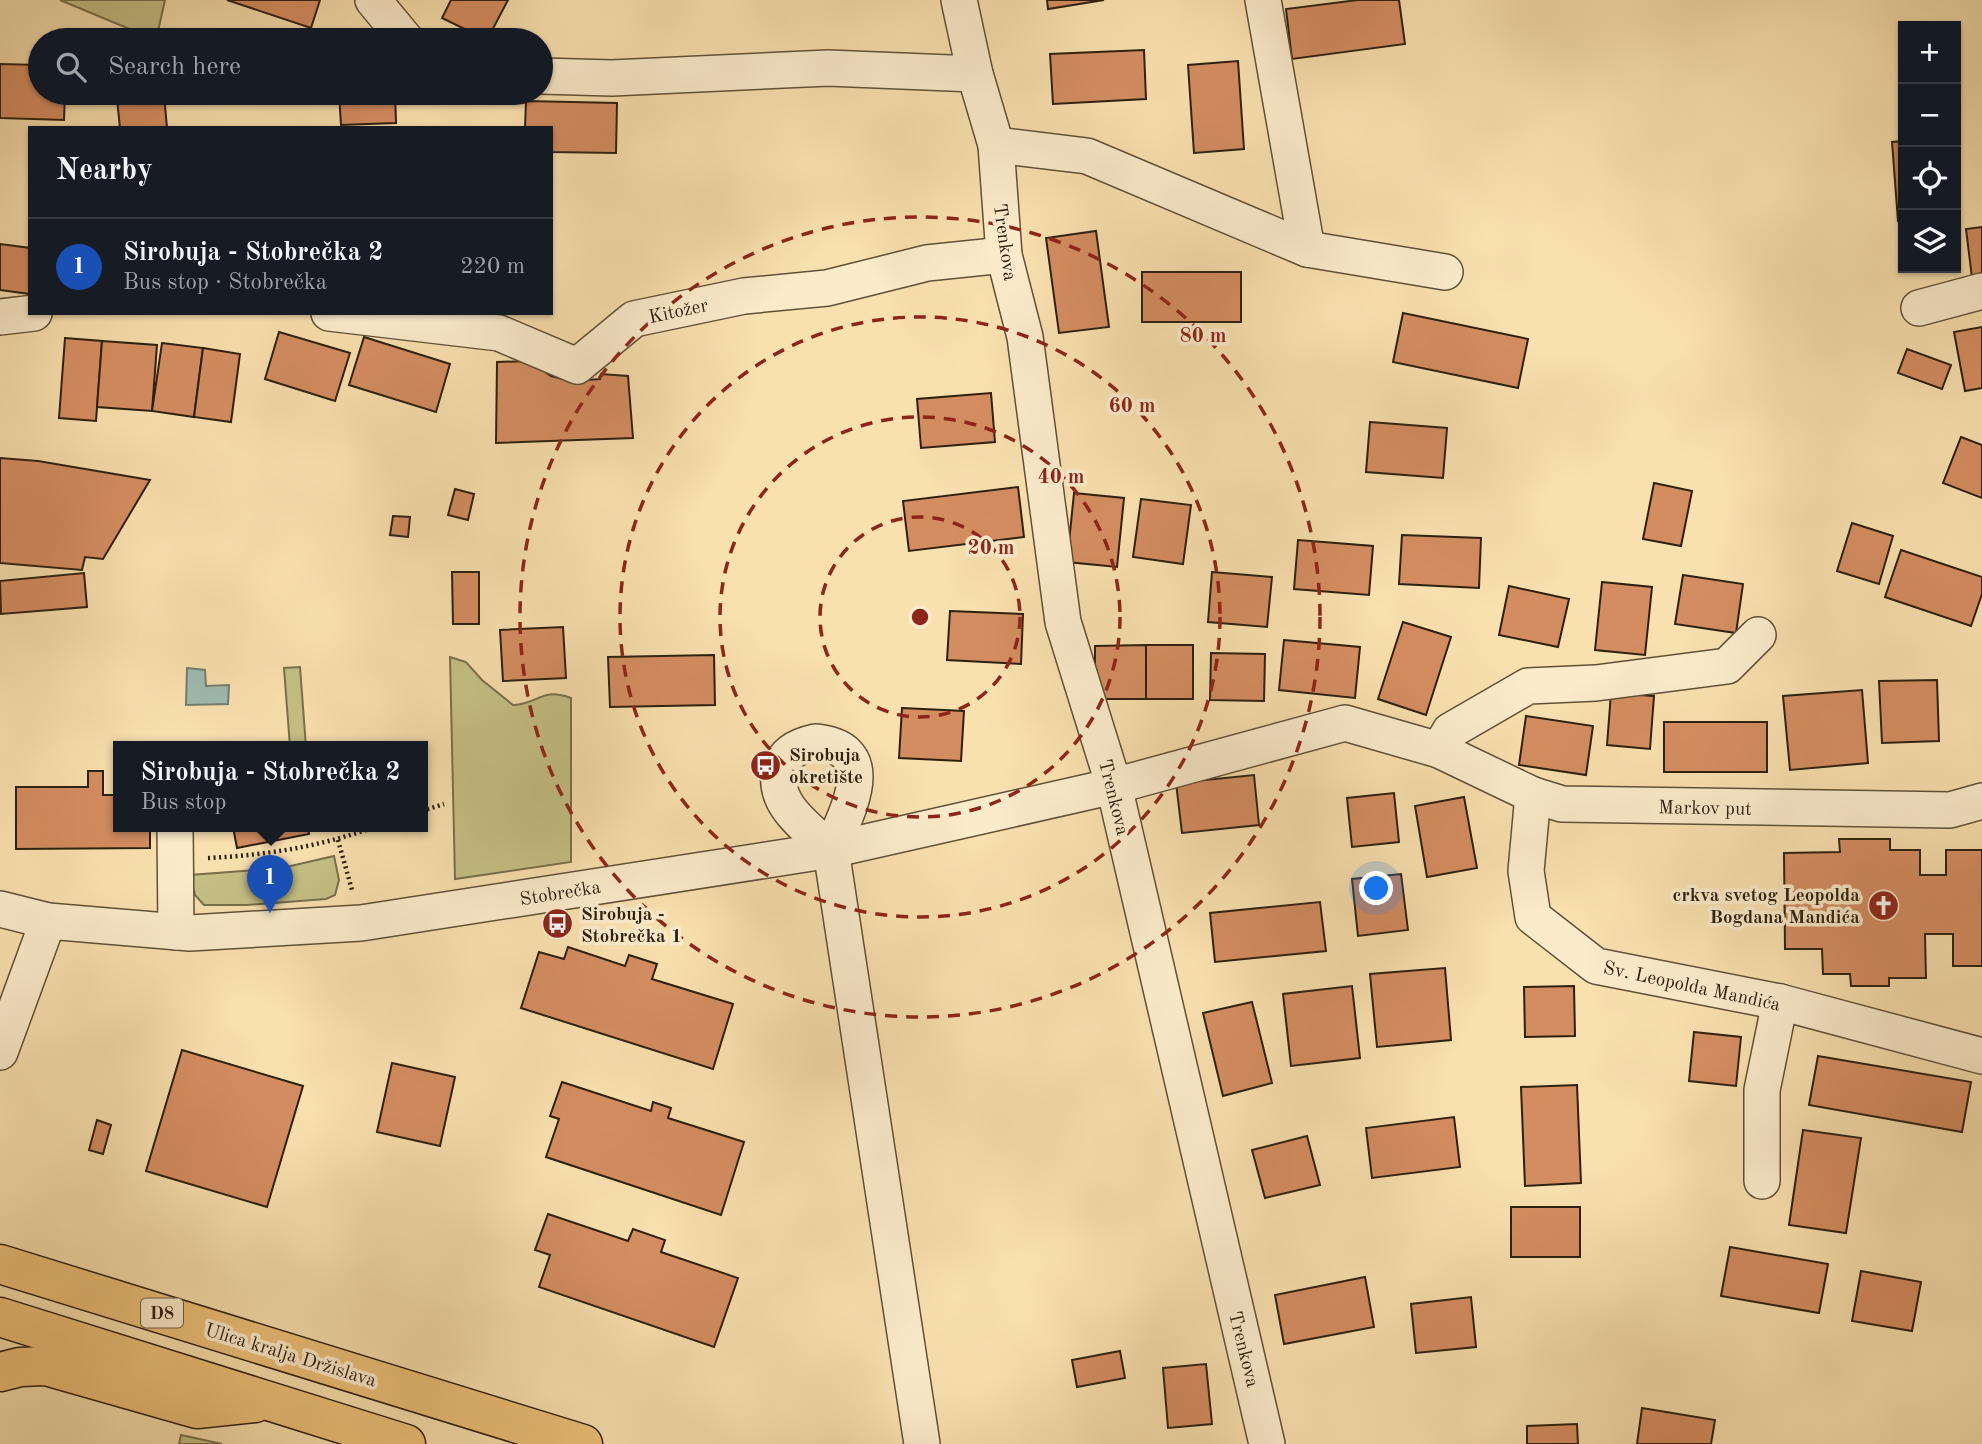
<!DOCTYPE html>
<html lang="en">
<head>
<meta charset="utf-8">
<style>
	body { margin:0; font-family:"Old Standard TT",serif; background:#242831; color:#f1f3f6 }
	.controls { position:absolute; right:21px; top:21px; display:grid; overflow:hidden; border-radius:0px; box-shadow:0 2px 5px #0004 }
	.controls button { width:63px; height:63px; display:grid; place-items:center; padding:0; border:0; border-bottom:2px solid #363941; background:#171b24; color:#f1f3f6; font:35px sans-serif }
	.you { position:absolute; left:1377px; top:889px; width:24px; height:24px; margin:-18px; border:5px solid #fff; border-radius:50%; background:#1a73e8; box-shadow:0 0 0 10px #1a73e833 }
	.badge { display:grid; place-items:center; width:46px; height:46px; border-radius:50%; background:#c59692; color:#fff; font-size:23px; font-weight:700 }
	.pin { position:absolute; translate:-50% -58px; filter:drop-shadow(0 2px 4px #0008) }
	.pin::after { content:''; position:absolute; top:37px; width:24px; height:21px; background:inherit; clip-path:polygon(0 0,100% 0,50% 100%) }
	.popup { position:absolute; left:113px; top:741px; width:315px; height:91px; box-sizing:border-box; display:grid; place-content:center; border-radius:0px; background:#171b24; filter:drop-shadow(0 2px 5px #0005); font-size:23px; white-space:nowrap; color:#9ea1a6 }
	.popup b { font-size:26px; color:#f1f3f6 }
	.popup::after { content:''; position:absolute; left:50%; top:100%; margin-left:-14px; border:14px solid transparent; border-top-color:#171b24 }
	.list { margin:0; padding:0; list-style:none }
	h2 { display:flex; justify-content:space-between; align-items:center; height:91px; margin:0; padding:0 28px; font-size:30px }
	h2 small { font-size:23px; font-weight:400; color:#9ea1a6 }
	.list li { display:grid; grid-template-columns:46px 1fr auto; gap:21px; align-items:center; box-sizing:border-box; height:98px; padding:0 28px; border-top:2px solid #363941 }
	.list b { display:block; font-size:26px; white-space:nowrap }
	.list p { margin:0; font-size:23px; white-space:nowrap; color:#9ea1a6 }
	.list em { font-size:23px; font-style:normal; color:#9ea1a6 }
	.icon { flex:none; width:38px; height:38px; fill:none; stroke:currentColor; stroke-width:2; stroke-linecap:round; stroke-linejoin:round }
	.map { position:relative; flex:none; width:1982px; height:1444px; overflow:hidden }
	.search { position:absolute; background:#171b24; box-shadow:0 2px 5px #0004; left:28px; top:28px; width:525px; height:77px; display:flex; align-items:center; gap:18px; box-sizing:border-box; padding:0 24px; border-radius:38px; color:#9ea1a6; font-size:26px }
	.panel { position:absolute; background:#171b24; box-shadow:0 2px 5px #0004; left:28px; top:126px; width:525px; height:189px; border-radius:0px }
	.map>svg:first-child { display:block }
	.green { fill:#c5c086; stroke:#79704a; stroke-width:2 }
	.water { fill:#9ebcb1; stroke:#717e70; stroke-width:2 }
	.building { fill:#d48d61; stroke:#2d200f; stroke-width:2 }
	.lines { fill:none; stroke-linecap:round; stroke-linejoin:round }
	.minor-casing { stroke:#605037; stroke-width:38 }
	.highway-casing { stroke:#2d200f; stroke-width:41 }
	.path { stroke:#2d200f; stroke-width:4.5; stroke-dasharray:2 3.5; stroke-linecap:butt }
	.minor { stroke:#fbebcb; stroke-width:35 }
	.highway { stroke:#ecc078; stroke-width:38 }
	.ring { fill:none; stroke:#8f2418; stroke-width:3.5; stroke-dasharray:12 9 }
	.labels { text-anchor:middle; stroke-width:7; stroke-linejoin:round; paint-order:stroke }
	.shield { fill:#fbebcb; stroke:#6b5d47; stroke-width:2 }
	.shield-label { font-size:18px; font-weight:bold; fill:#2d200f }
	.street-label { font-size:19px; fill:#2d200f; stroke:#fbebcb }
	.poi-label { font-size:19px; font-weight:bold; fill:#2d200f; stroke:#fbebcb; text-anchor:start }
	.centre { fill:#8f2418; stroke:#fbebcb; stroke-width:3.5 }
	.ring-label { font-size:21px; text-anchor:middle; font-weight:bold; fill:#8f2418; stroke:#fbebcb; stroke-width:7; stroke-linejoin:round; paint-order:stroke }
</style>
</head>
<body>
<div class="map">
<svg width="1982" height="1444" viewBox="0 0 1982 1444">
	<rect width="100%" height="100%" fill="#f9e0af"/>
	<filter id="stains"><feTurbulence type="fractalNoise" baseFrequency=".00286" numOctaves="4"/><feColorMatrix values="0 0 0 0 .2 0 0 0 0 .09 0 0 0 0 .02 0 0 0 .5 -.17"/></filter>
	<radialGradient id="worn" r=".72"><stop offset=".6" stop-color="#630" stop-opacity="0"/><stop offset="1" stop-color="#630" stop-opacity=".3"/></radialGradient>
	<!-- green -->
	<g class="green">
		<polygon points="60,0 165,0 156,40"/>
		<path d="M450,657L466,662L482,680L513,705C540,704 540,687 571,698V862L455,879Z"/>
		<polygon points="300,667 306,747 290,747 284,668"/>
		<polygon points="334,856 339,880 335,895 326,899 247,905 204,905 195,895 190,875 282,868"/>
		<polygon points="181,1435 222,1444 179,1444"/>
	</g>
	<!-- water -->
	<polygon class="water" points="187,668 205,670 206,686 229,685 228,704 186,705"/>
	<!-- building -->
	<g class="building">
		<polygon points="227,0 320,0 311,28"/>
		<polygon points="451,0 508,0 487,40 442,18"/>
		<polygon points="1047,0 1104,0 1048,9"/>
		<polygon points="1358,0 1399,0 1405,44 1292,59 1286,9"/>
		<polygon points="1144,50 1146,99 1053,104 1050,54"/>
		<polygon points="1238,61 1244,149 1194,153 1188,65"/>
		<polygon points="0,64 40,65 40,93 65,93 64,120 0,118"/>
		<polygon points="339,93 395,93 396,123 341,125"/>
		<polygon points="164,94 167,128 120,128 117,99"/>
		<polygon points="526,101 617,103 616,153 551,152 551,128 525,128"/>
		<polygon points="1903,141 1903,221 1898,221 1892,142"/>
		<polygon points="1982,227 1982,277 1972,278 1966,229"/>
		<polygon points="1096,231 1109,327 1059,333 1046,238"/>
		<polygon points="0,244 30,248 30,294 0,290"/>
		<rect x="1142" y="272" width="99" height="50"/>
		<polygon points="1403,313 1528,339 1518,388 1393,362"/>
		<polygon points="1982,327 1982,388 1965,391 1954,332"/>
		<polygon points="279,332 350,353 335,401 265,379"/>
		<polygon points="364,337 450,364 436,412 349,385"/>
		<polygon points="65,338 102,341 96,421 59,418"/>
		<polygon points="102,341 157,345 152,411 97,407"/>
		<polygon points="162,343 203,348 194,417 152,411"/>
		<polygon points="203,348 240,354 231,422 194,417"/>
		<polygon points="1907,349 1951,365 1942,389 1898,373"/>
		<polygon points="529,361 551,376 571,381 600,379 601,374 628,376 633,438 496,443 497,362"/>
		<polygon points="991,393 995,442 921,448 917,399"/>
		<polygon points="1370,422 1447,428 1443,478 1366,472"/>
		<polygon points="1961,437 1982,445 1982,498 1943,483"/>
		<polygon points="0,458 38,461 150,480 103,559 85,557 82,570 0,563"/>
		<polygon points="1654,483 1692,491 1681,546 1643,539"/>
		<polygon points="1018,487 1024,537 909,551 903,501"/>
		<polygon points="455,489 474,494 468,520 448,515"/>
		<polygon points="1074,493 1124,498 1117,567 1067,562"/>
		<polygon points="1141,499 1191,505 1183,564 1133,557"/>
		<polygon points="393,516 410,517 408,537 390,535"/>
		<polygon points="1852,523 1893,536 1879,584 1837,571"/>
		<polygon points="1402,535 1481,538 1479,588 1399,584"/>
		<polygon points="1298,540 1373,546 1369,595 1294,589"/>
		<polygon points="1901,550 1982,577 1982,594 1971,626 1885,597"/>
		<polygon points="452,572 479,572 479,624 453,624"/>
		<polygon points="1212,572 1272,577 1267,627 1208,622"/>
		<polygon points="84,573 87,607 1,614 0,581"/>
		<polygon points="1683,575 1743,584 1736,633 1675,624"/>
		<polygon points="1602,582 1652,587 1645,655 1595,650"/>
		<polygon points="1509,586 1569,599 1558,647 1499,635"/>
		<polygon points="950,611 1023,614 1021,664 947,660"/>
		<polygon points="1403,622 1451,637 1426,715 1378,699"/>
		<polygon points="563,627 566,678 503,681 500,630"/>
		<polygon points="1284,640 1360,647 1355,698 1279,690"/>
		<polygon points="1146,645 1146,699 1095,699 1095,646"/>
		<rect x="1146" y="645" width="47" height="54"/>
		<polygon points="1211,653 1265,654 1264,701 1210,700"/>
		<polygon points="714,655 715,705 610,707 608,657"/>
		<polygon points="1937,680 1939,741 1882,743 1879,681"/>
		<polygon points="1862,690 1868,763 1790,770 1783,696"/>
		<polygon points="1611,693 1654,696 1650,749 1607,745"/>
		<polygon points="902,708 964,711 961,761 899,758"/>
		<polygon points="1526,716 1593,726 1586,775 1519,765"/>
		<rect x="1664" y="722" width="103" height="50"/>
		<polygon points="88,771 103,771 103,795 118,795 118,827 150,827 150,848 16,849 16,787 88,787"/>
		<polygon points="1254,775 1259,825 1182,833 1176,783"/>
		<polygon points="1394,793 1399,842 1352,847 1347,798"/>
		<polygon points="1464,797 1477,868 1427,877 1415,806"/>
		<polygon points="233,827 308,827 309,834 237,848"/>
		<polygon points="1839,839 1890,839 1890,850 1920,850 1920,875 1946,875 1946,850 1982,850 1982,966 1953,966 1953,934 1925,934 1926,978 1889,978 1889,986 1851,986 1850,974 1823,974 1822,949 1785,949 1784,853 1840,852"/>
		<polygon points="1401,874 1408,930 1358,936 1352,879"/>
		<polygon points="1320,902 1326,951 1215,962 1210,913"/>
		<polygon points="568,947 625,966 629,955 657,964 652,979 733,1004 713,1069 521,1008 539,952 564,959"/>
		<polygon points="1445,968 1451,1040 1377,1047 1370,974"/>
		<polygon points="1352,986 1360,1058 1291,1066 1283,994"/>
		<polygon points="1574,986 1575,1036 1525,1037 1524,987"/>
		<polygon points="1252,1002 1272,1083 1223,1096 1203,1013"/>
		<polygon points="1694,1032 1741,1037 1736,1086 1689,1081"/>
		<polygon points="182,1050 303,1086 267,1207 146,1171"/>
		<polygon points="1818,1056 1971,1082 1962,1132 1809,1105"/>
		<polygon points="392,1063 455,1077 440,1146 377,1132"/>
		<polygon points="562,1082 651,1111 653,1102 671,1108 668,1118 744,1142 721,1215 546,1157 559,1119 550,1116"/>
		<polygon points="1577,1085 1581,1183 1525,1186 1521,1087"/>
		<polygon points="1454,1117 1460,1167 1372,1178 1366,1128"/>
		<polygon points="97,1120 111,1125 103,1154 89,1150"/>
		<polygon points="1803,1130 1861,1138 1846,1233 1789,1225"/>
		<polygon points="1307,1136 1320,1185 1265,1198 1252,1150"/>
		<rect x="1511" y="1207" width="69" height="50"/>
		<polygon points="548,1214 628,1241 633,1229 665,1240 661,1252 738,1278 714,1347 539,1287 550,1255 535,1250"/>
		<polygon points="1730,1247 1828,1264 1819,1313 1721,1296"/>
		<polygon points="1861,1271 1921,1282 1912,1331 1852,1321"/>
		<polygon points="1365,1277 1374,1327 1284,1344 1275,1295"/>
		<polygon points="1471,1297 1476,1347 1416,1353 1411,1304"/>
		<polygon points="1120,1351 1125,1378 1077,1387 1072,1360"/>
		<polygon points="1206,1364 1212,1424 1168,1428 1163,1368"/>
		<polygon points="1642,1408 1715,1420 1711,1444 1637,1444"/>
		<polygon points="1577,1424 1578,1444 1527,1444 1527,1426"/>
	</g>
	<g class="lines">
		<defs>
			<g id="minor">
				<polyline points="373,0 406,40"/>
				<polyline points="959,0 975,74 996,145 1004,255 1025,337 1063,622 1114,786 1267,1444"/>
				<polyline points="1263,0 1307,249"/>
				<polyline points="541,76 612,78 828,68 975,74"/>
				<polyline points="996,145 1087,156 1307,249 1445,272"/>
				<polyline points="1919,308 1982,291"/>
				<polyline points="329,313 499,333 577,366 634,319 744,296 827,288 927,263 1004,255"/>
				<polyline points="0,317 34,313"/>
				<path d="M815,742C884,748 846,813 831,850C807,827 769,803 781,766C786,751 801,745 815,742Z"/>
				<polyline points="1439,750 1450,731 1528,686 1596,683 1727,666 1758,635"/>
				<polyline points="1533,795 1526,871 1533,917 1596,966 1780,1002 1982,1056"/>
				<polyline points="175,827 176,932"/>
				<polyline points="831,850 922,1444"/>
				<polyline points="0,909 48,921 190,933 361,923 831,850 1114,786 1345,723 1439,750 1533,795 1562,804 1950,810 1982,801"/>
				<polyline points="0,1052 48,921"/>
				<polyline points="1762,1181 1762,1090 1780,1002"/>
			</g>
			<g id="highway">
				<polyline points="0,1264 583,1444"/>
				<polyline points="0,1317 406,1444"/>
				<polyline points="0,1372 20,1367 46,1366 197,1409 255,1403"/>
			</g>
		</defs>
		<!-- minor casing -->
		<use href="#minor" class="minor-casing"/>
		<!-- highway casing -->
		<use href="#highway" class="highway-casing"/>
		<!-- path -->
		<g class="path">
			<polyline points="422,811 444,804"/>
			<polyline points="338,840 352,890"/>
			<path d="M208,858C268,855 317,847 375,827"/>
		</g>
		<!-- minor -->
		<use href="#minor" class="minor"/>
		<!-- highway -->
		<use href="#highway" class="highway"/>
	</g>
	<!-- distance rings -->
	<g class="ring">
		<circle cx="920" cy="617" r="100"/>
		<circle cx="920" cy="617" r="200"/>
		<circle cx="920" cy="617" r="300"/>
		<circle cx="920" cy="617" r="400"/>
	</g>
	<!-- icons -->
	<defs>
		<symbol id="bus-disc" viewBox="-11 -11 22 22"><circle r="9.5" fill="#8f2418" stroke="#fbebcb"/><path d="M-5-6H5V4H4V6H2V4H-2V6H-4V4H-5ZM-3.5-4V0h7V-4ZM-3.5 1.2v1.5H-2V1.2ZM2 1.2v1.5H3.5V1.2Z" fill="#fff"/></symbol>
		<symbol id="church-disc" viewBox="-11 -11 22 22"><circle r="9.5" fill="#8f2418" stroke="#fbebcb"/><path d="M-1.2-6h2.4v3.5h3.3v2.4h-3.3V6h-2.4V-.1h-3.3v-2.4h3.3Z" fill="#fff"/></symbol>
	</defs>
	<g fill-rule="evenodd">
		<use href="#bus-disc" x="748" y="748" width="35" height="35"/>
		<use href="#church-disc" x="1866" y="888" width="35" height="35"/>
		<use href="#bus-disc" x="540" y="906" width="35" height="35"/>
	</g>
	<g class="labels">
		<!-- shield labels -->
		<rect class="shield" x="141" y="1298.5" width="42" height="29" rx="5"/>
		<g class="shield-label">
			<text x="162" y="1319">D8</text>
		</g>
		<!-- street labels -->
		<g class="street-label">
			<text transform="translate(1006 242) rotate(82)" y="7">Trenkova</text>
			<text transform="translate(678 310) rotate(-12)" y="7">Kitožer</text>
			<text transform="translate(1115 797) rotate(76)" y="7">Trenkova</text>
			<text transform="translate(1705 807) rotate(1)" y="7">Markov put</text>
			<text transform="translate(560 892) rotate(-9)" y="7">Stobrečka</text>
			<text transform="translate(1692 985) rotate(12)" y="7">Sv. Leopolda Mandića</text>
			<text transform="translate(1245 1349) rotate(76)" y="7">Trenkova</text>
			<text transform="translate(291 1354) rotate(17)" y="7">Ulica kralja Držislava</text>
		</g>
		<!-- poi labels -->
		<g class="poi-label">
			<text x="789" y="761">Sirobuja<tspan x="789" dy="22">okretište</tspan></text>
			<text x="1860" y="901" text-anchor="end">crkva svetog Leopolda<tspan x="1860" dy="22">Bogdana Mandića</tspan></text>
			<text x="581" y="920">Sirobuja -<tspan x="581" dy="22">Stobrečka 1</tspan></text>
		</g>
	</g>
	<circle cx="920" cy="617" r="10" class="centre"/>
	<g class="ring-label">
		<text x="1203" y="342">80 m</text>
		<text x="1132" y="412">60 m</text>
		<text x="1061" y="483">40 m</text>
		<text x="991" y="554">20 m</text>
	</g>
	<rect width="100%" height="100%" filter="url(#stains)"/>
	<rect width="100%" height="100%" fill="url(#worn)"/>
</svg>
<div class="controls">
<button>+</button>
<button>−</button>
<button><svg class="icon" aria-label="locate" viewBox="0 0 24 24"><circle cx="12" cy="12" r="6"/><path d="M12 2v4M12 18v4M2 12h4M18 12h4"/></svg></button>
<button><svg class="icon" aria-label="layers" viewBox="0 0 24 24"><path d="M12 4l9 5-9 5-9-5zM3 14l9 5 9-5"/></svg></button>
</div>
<div class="you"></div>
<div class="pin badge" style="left:270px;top:913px;background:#1a4fb4">1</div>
<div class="popup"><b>Sirobuja - Stobrečka 2</b>Bus stop</div>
<div class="search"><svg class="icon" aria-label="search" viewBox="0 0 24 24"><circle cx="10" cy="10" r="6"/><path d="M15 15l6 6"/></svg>Search here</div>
<section class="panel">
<h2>Nearby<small></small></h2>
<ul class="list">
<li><span class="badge" style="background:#1a4fb4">1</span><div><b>Sirobuja - Stobrečka 2</b><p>Bus stop · Stobrečka</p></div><em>220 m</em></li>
</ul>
</section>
</div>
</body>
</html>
